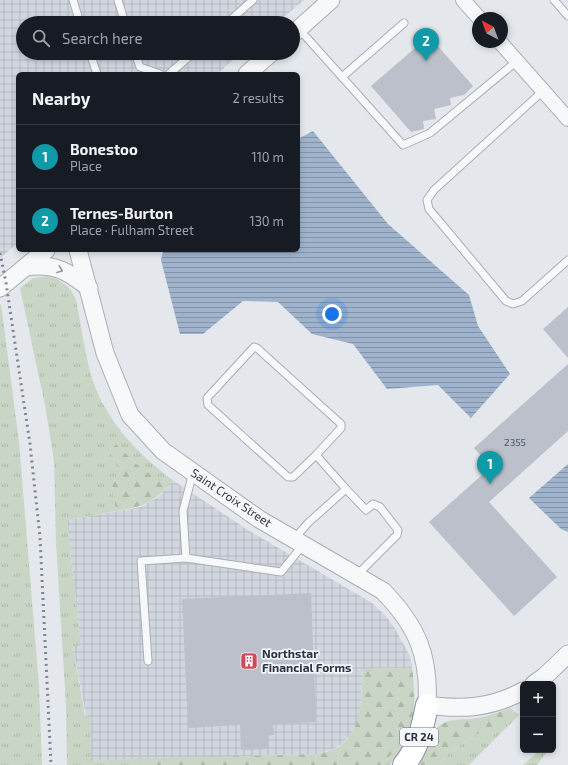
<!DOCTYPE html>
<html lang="en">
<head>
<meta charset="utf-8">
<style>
	body { margin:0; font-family:"Exo 2",sans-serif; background:#242831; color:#f1f3f6 }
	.controls { position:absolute; right:12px; bottom:12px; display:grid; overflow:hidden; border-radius:6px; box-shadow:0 2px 6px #0003 }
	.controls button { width:36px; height:36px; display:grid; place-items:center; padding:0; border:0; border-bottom:1px solid #363941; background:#171b24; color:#f1f3f6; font:20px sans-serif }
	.compass { position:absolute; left:472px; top:12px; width:36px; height:36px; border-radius:50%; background:#171b24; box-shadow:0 2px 6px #0003; rotate:319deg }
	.you { position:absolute; left:332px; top:314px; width:14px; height:14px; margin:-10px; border:3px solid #fff; border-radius:50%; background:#1a73e8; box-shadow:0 0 0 6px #1a73e833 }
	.badge { display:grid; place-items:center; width:26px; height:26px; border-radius:50%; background:#7c3aed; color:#fff; font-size:13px; font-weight:700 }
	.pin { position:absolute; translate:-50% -33px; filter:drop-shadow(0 1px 2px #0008) }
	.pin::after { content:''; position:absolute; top:21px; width:14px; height:12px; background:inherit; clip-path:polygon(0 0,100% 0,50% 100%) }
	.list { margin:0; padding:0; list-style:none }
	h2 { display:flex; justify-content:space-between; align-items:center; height:52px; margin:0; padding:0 16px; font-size:17px }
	h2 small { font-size:13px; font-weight:400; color:#9ea1a6 }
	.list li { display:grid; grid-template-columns:26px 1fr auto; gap:12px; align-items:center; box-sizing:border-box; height:64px; padding:0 16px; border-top:1px solid #363941 }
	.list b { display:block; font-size:15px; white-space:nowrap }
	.list p { margin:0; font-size:13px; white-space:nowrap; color:#9ea1a6 }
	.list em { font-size:13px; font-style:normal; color:#9ea1a6 }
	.icon { flex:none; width:22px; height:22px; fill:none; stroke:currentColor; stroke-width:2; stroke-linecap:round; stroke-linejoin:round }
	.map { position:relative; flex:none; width:568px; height:765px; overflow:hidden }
	.search { position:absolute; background:#171b24; box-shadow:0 2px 6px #0003; left:16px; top:16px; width:284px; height:44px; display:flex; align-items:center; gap:10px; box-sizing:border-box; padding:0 14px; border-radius:22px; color:#9ea1a6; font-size:15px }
	.panel { position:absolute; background:#171b24; box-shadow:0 2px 6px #0003; left:16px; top:72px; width:284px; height:180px; border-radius:6px }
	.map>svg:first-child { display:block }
	.industrial { fill:url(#industrial-grid) }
	.grass { fill:url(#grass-tufts) }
	.forest { fill:url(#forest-firs) }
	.water { fill:url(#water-rules) }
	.building { fill:#bbc0ca }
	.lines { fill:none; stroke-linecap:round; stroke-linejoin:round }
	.service-casing { stroke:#a9aeb7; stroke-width:9 }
	.minor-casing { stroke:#a9aeb7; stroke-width:16 }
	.tertiary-casing { stroke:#a9aeb7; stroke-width:19 }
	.trunk-casing { stroke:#8b94a3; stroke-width:24 }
	.service { stroke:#f7f8fa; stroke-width:7 }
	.minor { stroke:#f7f8fa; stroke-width:14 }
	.tertiary { stroke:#f7f8fa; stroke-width:17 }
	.trunk { stroke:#fff; stroke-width:22 }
	.rail { stroke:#7d8696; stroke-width:3; stroke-dasharray:2 4; stroke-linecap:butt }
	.oneway { stroke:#9196a0 }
	.labels { text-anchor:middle; stroke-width:3.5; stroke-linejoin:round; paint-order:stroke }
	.number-label { font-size:10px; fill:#4f5766 }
	.shield { fill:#f4f6f9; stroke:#676e7b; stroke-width:1 }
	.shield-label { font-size:11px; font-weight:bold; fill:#2b3445 }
	.street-label { font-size:12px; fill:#2b3445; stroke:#f4f6f9 }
	.poi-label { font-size:12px; font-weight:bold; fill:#2b3445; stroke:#f4f6f9; text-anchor:start }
</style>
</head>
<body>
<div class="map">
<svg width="568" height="765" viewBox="0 0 568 765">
	<defs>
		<pattern id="industrial-grid" width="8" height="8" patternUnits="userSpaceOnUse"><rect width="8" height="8" fill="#d2d6de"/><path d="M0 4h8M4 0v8" fill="none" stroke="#b4b8c0"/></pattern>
		<pattern id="grass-tufts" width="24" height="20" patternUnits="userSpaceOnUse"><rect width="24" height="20" fill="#c9d6c5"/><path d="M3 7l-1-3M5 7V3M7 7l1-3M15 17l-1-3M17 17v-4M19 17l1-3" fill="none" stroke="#adb8ab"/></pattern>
		<pattern id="forest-firs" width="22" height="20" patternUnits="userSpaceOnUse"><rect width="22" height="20" fill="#c9d6c5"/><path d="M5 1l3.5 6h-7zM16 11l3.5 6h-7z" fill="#adb8ab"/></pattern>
		<pattern id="water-rules" width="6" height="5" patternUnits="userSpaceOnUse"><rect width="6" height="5" fill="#9fb4cc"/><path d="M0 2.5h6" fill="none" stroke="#8293a7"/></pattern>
	</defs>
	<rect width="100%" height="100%" fill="#e4e7ec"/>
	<!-- industrial -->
	<g class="industrial">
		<polygon points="0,0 304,0 277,23 23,23 23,53 241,53 217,74 18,74 18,243 0,258"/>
		<polygon points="174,481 248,530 372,603 385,615 394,627 410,656 412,668 363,669 360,709 358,720 351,734 343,743 334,749 317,754 91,761 90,716 86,716 73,646 81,645 67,520 141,507 158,497"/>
	</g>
	<!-- grass -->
	<g class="grass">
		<path d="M48,276C62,280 71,287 76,300C81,324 84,348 90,372C103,418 136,453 174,481L167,488C148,476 132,460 117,444L110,449L120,474L112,485L116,511L67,520L81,645L73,647L85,716L90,715L91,761L136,759L139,765H67L66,706L56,542L54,461L45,405L20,288L33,278Z"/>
		<polygon points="1,304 19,442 39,686 42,765 0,765 0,305"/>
		<polygon points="505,721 509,725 469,765 439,765 451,751 479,733"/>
		<polygon points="407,735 401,749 390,765 382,765"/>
		<polygon points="540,750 548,750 537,765 523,765"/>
	</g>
	<!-- forest -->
	<g class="forest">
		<path d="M117,444L134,462L167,488C149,505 140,507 116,511L112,485L120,474L110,449Z"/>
		<path d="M412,668C415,687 417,719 406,736C399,746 390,756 382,765H139L136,759L317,754C322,753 329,751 335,749C363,734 361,697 363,669Z"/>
		<path d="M510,708L519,715L509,725L505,722L479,733L451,751L439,765H420L419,762C425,752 429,737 436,729C446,718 459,720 471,719C485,717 498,713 510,708Z"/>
	</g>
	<!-- water -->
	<g class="water">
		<polygon points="313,131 388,224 469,295 478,326 510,374 471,418 438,385 387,389 353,344 312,334 278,302 243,301 203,334 180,334 161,260 163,250 298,250 298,139"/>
		<polygon points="568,464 568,532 561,529 529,498"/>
	</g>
	<!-- building -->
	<g class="building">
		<polygon points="429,36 473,86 464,95 450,98 451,105 434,109 436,119 423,121 424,129 411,132 371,86"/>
		<polygon points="568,307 568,358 543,329"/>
		<polygon points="568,364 568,431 489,502 557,577 514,616 429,522 491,467 474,448"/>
		<polygon points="311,593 316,722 273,724 274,735 268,735 269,749 241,750 240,725 188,728 182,599"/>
	</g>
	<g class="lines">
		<defs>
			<g id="service">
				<polyline points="73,0 80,23"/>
				<polyline points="118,0 125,23"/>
				<polyline points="554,0 568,16"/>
				<polyline points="227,23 253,0"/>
				<polyline points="299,29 403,145 430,133 517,61"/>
				<polyline points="90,53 97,74"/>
				<polyline points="135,53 140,67 160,74"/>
				<polyline points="169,74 193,53"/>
				<polyline points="342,77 404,23"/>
				<polyline points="543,91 434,190 427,200 429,209 506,301 513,304 522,301 568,260"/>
				<polyline points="193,472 183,511 186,558 281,572 303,545"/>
				<polyline points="346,489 366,510 373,504 380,507 398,530 397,535 357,575"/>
				<polyline points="294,539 308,523 346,489 316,455 293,477 288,477 208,405 207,398 254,347 257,348 341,424 341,428 316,455"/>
				<polyline points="148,661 141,561 186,558"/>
			</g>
			<g id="minor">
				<polyline points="463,0 479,18"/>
				<polyline points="500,42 568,119"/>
			</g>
			<g id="tertiary">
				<polyline points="293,34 331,0"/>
				<polyline points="247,74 271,53"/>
				<path d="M78,250L105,353L130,415L163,451L259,519L383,591C417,626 430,656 427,705C463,710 491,708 523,691"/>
				<path d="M26,267C54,263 68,271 89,288"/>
				<polyline points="0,288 46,250"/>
				<polyline points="534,684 545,676 568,654"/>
			</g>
			<path id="trunk" d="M404,765C418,748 423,726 427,705"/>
		</defs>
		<!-- service casing -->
		<use href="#service" class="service-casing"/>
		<!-- minor casing -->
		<use href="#minor" class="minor-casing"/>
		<!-- tertiary casing -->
		<use href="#tertiary" class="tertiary-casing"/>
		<!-- trunk casing -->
		<use href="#trunk" class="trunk-casing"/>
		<!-- service -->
		<use href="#service" class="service"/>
		<!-- minor -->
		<use href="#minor" class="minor"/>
		<!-- tertiary -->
		<use href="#tertiary" class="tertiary"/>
		<!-- trunk -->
		<use href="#trunk" class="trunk"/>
		<!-- rail -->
		<polyline class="rail" points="0,253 6,283 30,444 40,537 51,765"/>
	</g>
	<!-- one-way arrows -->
	<defs><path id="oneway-chevron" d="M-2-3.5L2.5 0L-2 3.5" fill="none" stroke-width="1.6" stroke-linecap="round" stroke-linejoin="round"/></defs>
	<use class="oneway" href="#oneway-chevron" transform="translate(60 270) rotate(20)"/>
	<!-- icons -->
	<defs>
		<symbol id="building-square" viewBox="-11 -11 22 22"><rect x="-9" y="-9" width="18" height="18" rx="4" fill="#d1495b" stroke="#f4f6f9"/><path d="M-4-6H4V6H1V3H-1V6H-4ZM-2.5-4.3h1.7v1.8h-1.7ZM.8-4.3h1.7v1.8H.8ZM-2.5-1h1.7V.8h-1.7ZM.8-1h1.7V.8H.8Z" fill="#fff"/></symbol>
	</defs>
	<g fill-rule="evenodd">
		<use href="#building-square" x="239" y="651" width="20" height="20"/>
	</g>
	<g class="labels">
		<!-- number labels -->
		<g class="number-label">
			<text x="515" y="446">2355</text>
		</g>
		<!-- shield labels -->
		<rect class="shield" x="400" y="728" width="38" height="18" rx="3"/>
		<g class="shield-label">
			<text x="419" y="741">CR 24</text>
		</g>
		<!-- street labels -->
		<g class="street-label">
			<text transform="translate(231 498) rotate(34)" y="4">Saint Croix Street</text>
		</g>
		<!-- poi labels -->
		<g class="poi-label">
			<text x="262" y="658">Northstar<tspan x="262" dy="14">Financial Forms</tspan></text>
		</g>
	</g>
</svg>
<div class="controls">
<button>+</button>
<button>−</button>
</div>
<svg class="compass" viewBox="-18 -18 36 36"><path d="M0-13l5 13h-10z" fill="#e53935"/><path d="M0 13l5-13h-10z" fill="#9ea1a6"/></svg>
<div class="you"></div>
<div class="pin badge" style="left:490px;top:484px;background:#0f9aa8">1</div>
<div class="pin badge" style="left:426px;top:61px;background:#0f9aa8">2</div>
<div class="search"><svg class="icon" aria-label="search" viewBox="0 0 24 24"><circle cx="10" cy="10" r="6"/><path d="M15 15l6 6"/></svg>Search here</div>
<section class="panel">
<h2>Nearby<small>2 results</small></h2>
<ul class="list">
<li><span class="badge" style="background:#0f9aa8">1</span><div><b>Bonestoo</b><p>Place</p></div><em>110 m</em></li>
<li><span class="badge" style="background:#0f9aa8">2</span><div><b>Ternes-Burton</b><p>Place · Fulham Street</p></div><em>130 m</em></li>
</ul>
</section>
</div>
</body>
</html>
